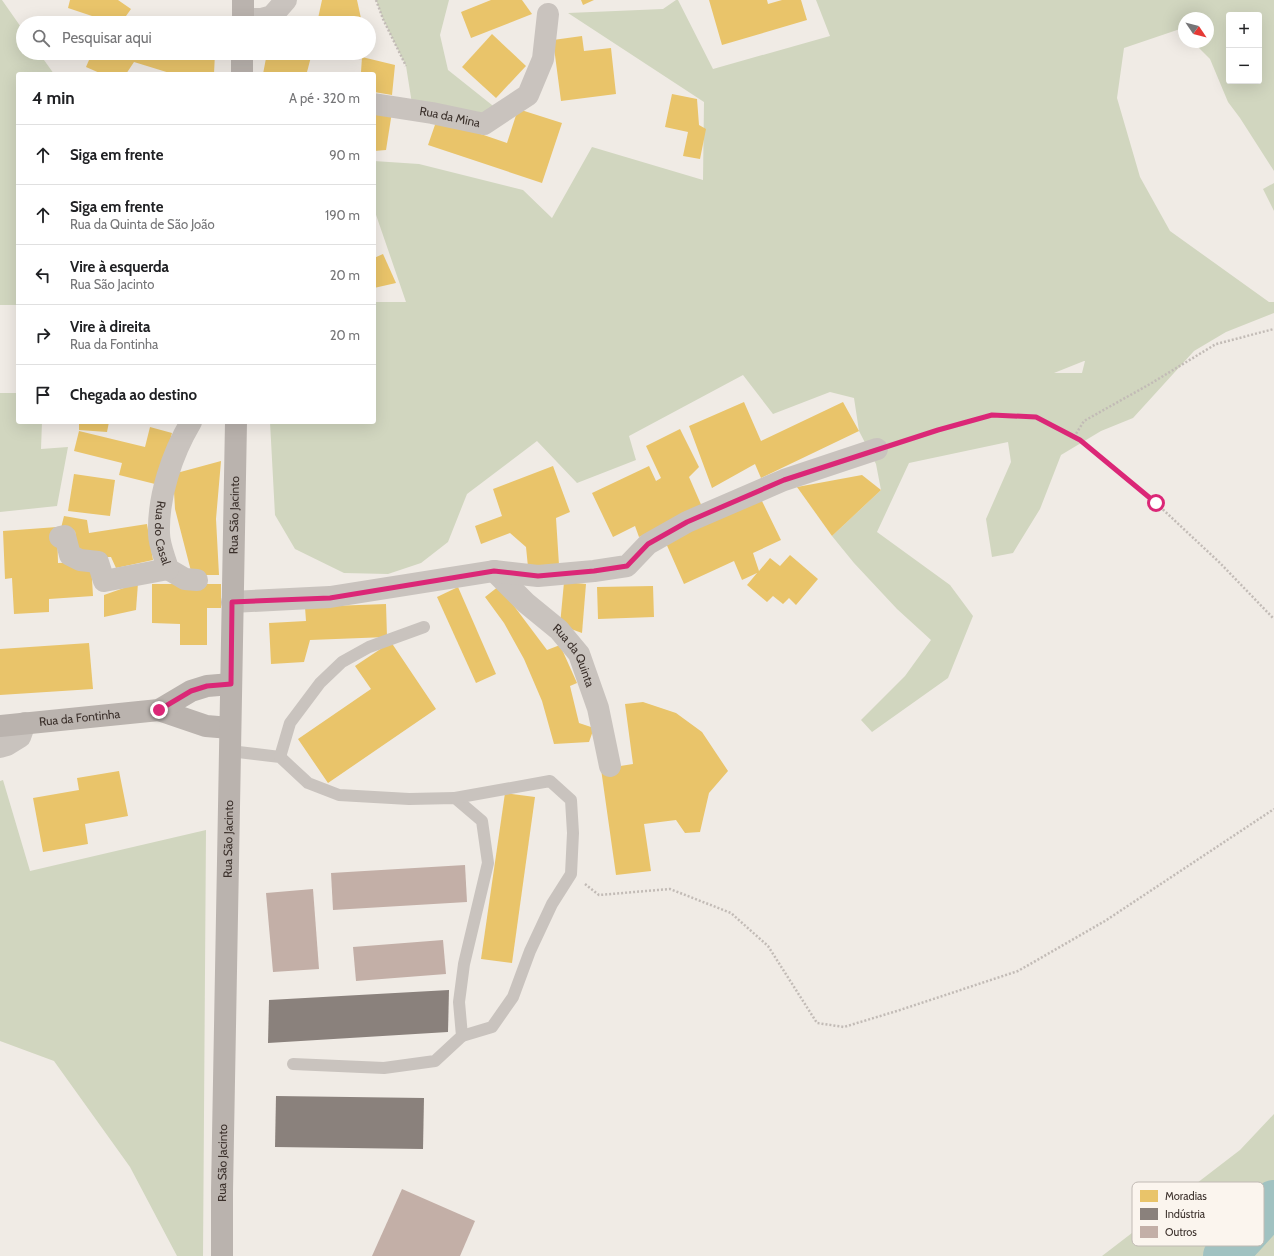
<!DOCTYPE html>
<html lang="pt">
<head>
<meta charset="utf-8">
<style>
	body { margin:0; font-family:Cabin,sans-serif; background:#f6f6f6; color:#202124 }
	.controls { position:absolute; right:12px; top:12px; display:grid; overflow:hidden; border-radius:4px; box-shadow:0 4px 16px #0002 }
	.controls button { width:36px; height:36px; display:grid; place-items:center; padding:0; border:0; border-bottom:1px solid #e0e0e0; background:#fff; color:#202124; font:20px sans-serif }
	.compass { position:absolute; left:1178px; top:12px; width:36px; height:36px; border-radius:50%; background:#fff; box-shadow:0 4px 16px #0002; rotate:125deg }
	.stop { position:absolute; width:12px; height:12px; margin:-9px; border:3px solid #db2777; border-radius:50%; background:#fff }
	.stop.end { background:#db2777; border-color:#fff; box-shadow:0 1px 4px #0008 }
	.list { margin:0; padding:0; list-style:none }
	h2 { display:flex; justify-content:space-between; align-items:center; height:52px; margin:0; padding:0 16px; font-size:17px }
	h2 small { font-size:13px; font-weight:400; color:#757577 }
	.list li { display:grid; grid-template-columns:26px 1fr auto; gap:12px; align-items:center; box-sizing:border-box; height:60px; padding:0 16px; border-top:1px solid #e0e0e0 }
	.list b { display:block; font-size:15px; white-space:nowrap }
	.list p { margin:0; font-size:13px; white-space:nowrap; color:#757577 }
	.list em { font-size:13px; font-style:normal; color:#757577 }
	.icon { flex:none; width:22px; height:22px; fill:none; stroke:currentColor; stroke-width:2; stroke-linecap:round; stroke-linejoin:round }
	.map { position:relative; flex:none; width:1274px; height:1256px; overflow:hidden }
	.search { position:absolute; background:#fff; box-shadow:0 4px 16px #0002; left:16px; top:16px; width:360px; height:44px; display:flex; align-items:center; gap:10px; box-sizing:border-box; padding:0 14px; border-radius:22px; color:#757577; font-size:15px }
	.panel { position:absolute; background:#fff; box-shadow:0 4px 16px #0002; left:16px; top:72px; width:360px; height:352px; border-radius:4px }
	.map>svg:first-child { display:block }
	.green { fill:#d1d6bf; fill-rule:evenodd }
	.homes { fill:#e9c46a }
	.industry { fill:#8a817c }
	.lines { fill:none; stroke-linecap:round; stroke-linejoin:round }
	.river { stroke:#a1c2c1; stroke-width:44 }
	.building { fill:#c3afa7 }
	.path { stroke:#c2bbb6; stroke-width:2.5; stroke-dasharray:2 2; stroke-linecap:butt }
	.lane { stroke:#c9c3be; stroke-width:12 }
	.street { stroke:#c9c3be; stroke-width:22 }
	.secondary { stroke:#bab3ae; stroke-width:22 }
	.route { stroke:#db2777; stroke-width:5 }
	.labels { text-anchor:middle; stroke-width:4; stroke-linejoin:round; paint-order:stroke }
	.street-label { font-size:12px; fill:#3b302b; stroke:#fbf5ee }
	.key { fill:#fbf5ee; stroke:#c1bab4; stroke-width:1 }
	.key-label { font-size:11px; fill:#3b302b }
</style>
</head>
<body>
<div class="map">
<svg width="1274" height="1256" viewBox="0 0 1274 1256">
	<rect width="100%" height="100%" fill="#f0ebe5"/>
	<!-- green -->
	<g class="green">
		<polygon points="0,0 2,0 23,30 23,53 39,53 54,74 18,74 18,305 0,305"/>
		<polygon points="376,0 449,0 440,35 448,70 502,113 484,124 413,110 406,66 383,19"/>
		<path d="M676,0H678L713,69L830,36L816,0H1274V171L1240,118L1228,102L1210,59L1193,42H1208V18H1184V33L1180,29L1124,48L1117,98L1140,177L1170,231L1269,302H1274V313L1226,332L1194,351L1133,418L1101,431L1061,455L1040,509L1013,553L992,557L986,519L1011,462L1008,442L909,463L877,532L950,585L973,616L948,678L872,732L861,720L905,676L931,640L897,609L854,563L832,536L881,490L876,464L859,431L854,398L830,392L773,414L743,375L629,436L636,460L577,483L537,441L467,494L448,542L421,563L388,574L344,573L295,549L275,515L270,422H374V302H406L374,209V161L419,164L523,190L552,218L592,147L703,180L704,102L568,13L663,9ZM1229,15H1259V81H1229ZM1085,361L1082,373H1054L1084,361Z"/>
		<polygon points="1274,183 1274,211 1263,189"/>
		<polygon points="0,393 18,393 18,422 42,422 41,449 68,447 57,506 0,512"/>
		<polygon points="3,780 30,871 206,830 203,1256 177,1256 130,1167 54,1061 0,1041 0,781"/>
		<polygon points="1274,1114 1274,1256 1102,1256 1240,1150"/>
	</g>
	<!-- homes -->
	<g class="homes">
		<polygon points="70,0 118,0 131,9 121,23 106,23 107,21 68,8"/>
		<polygon points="322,0 357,0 362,23 317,23"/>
		<polygon points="491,0 522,0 532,14 471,38 461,12"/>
		<polygon points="581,0 594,0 583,5"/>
		<polygon points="709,0 767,0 768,4 782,0 801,0 807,20 722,45"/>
		<polygon points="158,18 175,23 156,23"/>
		<polygon points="492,34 526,66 496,98 462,67"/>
		<polygon points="582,36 584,51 611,48 616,94 561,101 553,40"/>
		<polygon points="92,53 215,53 214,74 173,74 134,62 126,74 102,74 86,67"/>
		<polygon points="267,53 312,53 307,72 361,72 362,57 395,65 392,95 374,92 374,74 263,74"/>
		<polygon points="672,94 697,99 699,125 706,129 700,159 683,156 688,132 665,127"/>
		<polygon points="518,109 562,123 542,183 428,145 437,119 507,143"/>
		<polygon points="374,110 392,112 386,150 374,151"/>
		<polygon points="383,254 396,283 374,288 374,258"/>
		<polygon points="744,402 761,441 843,402 859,431 761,478 755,464 712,488 689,426"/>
		<polygon points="79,422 109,422 107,432 79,430"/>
		<polygon points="150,427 172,433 159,485 119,475 122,463 74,451 79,431 145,447"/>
		<polygon points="680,429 699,467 689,477 703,509 639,537 635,526 613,537 592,493 649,466 656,481 661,478 646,446"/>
		<polygon points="221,461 216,519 219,575 192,575 175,509 173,474"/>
		<polygon points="553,466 570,512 556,518 559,565 528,567 526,547 510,533 481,544 475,526 502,516 493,489"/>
		<polygon points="74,474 115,480 110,516 68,511"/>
		<polygon points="862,475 881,490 832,536 797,487"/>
		<polygon points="760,497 781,540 753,553 759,571 770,558 780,566 790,555 818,579 796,605 789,598 783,604 773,596 767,602 747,585 757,573 742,580 734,561 684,584 665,541"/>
		<polygon points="64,516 87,520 89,533 147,524 153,560 116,568 111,557 78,557 75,531 61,528"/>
		<polygon points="57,527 58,563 91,562 93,596 49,599 49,612 14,614 12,578 5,579 3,531"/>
		<polygon points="564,582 586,584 582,633 560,625"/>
		<polygon points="138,583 136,610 104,617 104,595"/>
		<polygon points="152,584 221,584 221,608 207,608 207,645 180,645 180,624 152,623"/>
		<polygon points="499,586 547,650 560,645 577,683 570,686 579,723 594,728 589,742 554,744 542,701 524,659 504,623 485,597"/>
		<polygon points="653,586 654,617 598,619 597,587"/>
		<polygon points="458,587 496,674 476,683 437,597"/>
		<polygon points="386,604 387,637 310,640 304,662 271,664 269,623 306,621 305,607"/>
		<polygon points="391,642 436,709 328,783 298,739 371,689 355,666"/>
		<polygon points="89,643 93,689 0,695 0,649"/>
		<polygon points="643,702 676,713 702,732 728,771 709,793 700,832 685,833 676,820 644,824 651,871 616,875 601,769 633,764 625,704"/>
		<polygon points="119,771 128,816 85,824 88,844 43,852 33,798 79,790 77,778"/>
		<polygon points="505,793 535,797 512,963 481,959"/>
	</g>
	<!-- industry -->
	<g class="industry">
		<polygon points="449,990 448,1032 268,1043 269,1000"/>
		<polygon points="276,1096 424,1098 423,1149 275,1147"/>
	</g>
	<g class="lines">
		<!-- river -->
		<polyline class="river" points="1225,1256 1274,1202"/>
	</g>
	<!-- building -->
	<g class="building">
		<polygon points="465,865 467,902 333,910 331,873"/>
		<polygon points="313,889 319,969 273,972 266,893"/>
		<polygon points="443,940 446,974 356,981 353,947"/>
		<polygon points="402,1189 475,1221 460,1256 372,1256"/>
	</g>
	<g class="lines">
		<!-- path -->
		<g class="path">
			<polyline points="376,0 383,19 406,66"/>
			<polyline points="1074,437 1084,421 1150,384 1216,344 1274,329"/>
			<polyline points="898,443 939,430 992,415 1036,417 1080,440 1156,503 1220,563 1274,619"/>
			<polyline points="585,884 599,895 670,889 731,913 768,946 817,1023 844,1027 900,1010 1018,971 1105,921 1274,809"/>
		</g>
		<!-- lane -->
		<g class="lane">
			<polyline points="230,751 280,757 308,783 339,795 409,799 455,798 482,821 488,863 464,964 459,1002 462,1036 435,1061 384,1068 293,1064"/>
			<polyline points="280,757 290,723 320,683 342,662 369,647 424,627"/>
			<polyline points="455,798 550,781 571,800 573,833 571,874 552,904 530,951 513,997 492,1027 462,1036"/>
		</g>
		<!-- street -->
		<g class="street">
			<polyline points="243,19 261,19 272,16 286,0"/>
			<path id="s1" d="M374,104L432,113L484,124L528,95L543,59L548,14"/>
			<path id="s2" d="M191,422C172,454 158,496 159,533C159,545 165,558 168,569L185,579L197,580"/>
			<polyline points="60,537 65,536 70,555 80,560 98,562 104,581 168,569"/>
			<path id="s3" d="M494,571L526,603L559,630L579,654L598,708L610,766"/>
			<polyline points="232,602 330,597 494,571 538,576 594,571 627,566 648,544 687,522 784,480 877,449"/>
			<polyline points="0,747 7,745 20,737 25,723"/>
		</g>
		<!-- secondary -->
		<g class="secondary">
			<polyline points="243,23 243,0"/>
			<polyline points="242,74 242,53"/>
			<polyline points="159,710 206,726 230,728"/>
			<path id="s4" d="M0,726L159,710L191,691L207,686L231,684"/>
			<path id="s5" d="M222,1256V1191L236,422"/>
		</g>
	</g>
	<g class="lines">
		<!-- route -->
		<polyline class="route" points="159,710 191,691 207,686 231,684 232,602 330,598 494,571 538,576 594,571 627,566 648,544 687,522 784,480 938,430 992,415 1036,417 1080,440 1156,503"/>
	</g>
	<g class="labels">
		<!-- street labels -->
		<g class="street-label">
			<text dy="4" stroke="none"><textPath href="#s1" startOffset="77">Rua da Mina</textPath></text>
			<text dy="4" stroke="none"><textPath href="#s5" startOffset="741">Rua São Jacinto</textPath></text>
			<text dy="4" stroke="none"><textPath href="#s2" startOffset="117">Rua do Casal</textPath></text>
			<text dy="4" stroke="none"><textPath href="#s3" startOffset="118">Rua da Quinta</textPath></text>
			<text dy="4" stroke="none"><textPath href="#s4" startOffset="80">Rua da Fontinha</textPath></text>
			<text dy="4" stroke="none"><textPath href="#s5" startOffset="417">Rua São Jacinto</textPath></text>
			<text dy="4" stroke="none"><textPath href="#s5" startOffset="93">Rua São Jacinto</textPath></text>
		</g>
	</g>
	<!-- legend -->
	<rect x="1132" y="1182" width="132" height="64" rx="6" class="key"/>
	<rect x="1140" y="1190" width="18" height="12" fill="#e9c46a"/>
	<rect x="1140" y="1208" width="18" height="12" fill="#8a817c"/>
	<rect x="1140" y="1226" width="18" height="12" fill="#c3afa7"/>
	<g class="key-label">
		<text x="1165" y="1200">Moradias</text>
		<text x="1165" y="1218">Indústria</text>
		<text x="1165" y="1236">Outros</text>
	</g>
</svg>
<div class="controls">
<button>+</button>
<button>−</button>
</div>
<svg class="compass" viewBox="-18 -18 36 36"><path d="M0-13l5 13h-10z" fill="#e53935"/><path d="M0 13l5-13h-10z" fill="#757577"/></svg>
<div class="stop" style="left:1156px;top:503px"></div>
<div class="stop end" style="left:159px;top:710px"></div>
<div class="search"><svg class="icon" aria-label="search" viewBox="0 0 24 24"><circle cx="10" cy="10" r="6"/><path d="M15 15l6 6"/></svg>Pesquisar aqui</div>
<section class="panel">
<h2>4 min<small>A pé · 320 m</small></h2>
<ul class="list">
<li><svg class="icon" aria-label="ahead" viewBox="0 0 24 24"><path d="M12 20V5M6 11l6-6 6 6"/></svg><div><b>Siga em frente</b></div><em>90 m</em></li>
<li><svg class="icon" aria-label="ahead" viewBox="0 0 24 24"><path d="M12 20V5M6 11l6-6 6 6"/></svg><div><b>Siga em frente</b><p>Rua da Quinta de São João</p></div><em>190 m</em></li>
<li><svg class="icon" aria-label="left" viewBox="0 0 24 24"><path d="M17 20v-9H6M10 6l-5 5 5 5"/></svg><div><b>Vire à esquerda</b><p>Rua São Jacinto</p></div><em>20 m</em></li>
<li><svg class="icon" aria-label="right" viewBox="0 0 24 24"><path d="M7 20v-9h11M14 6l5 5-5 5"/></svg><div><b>Vire à direita</b><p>Rua da Fontinha</p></div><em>20 m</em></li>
<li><svg class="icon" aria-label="arrive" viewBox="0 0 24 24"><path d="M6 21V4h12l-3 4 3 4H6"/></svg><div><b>Chegada ao destino</b></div></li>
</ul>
</section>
</div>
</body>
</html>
